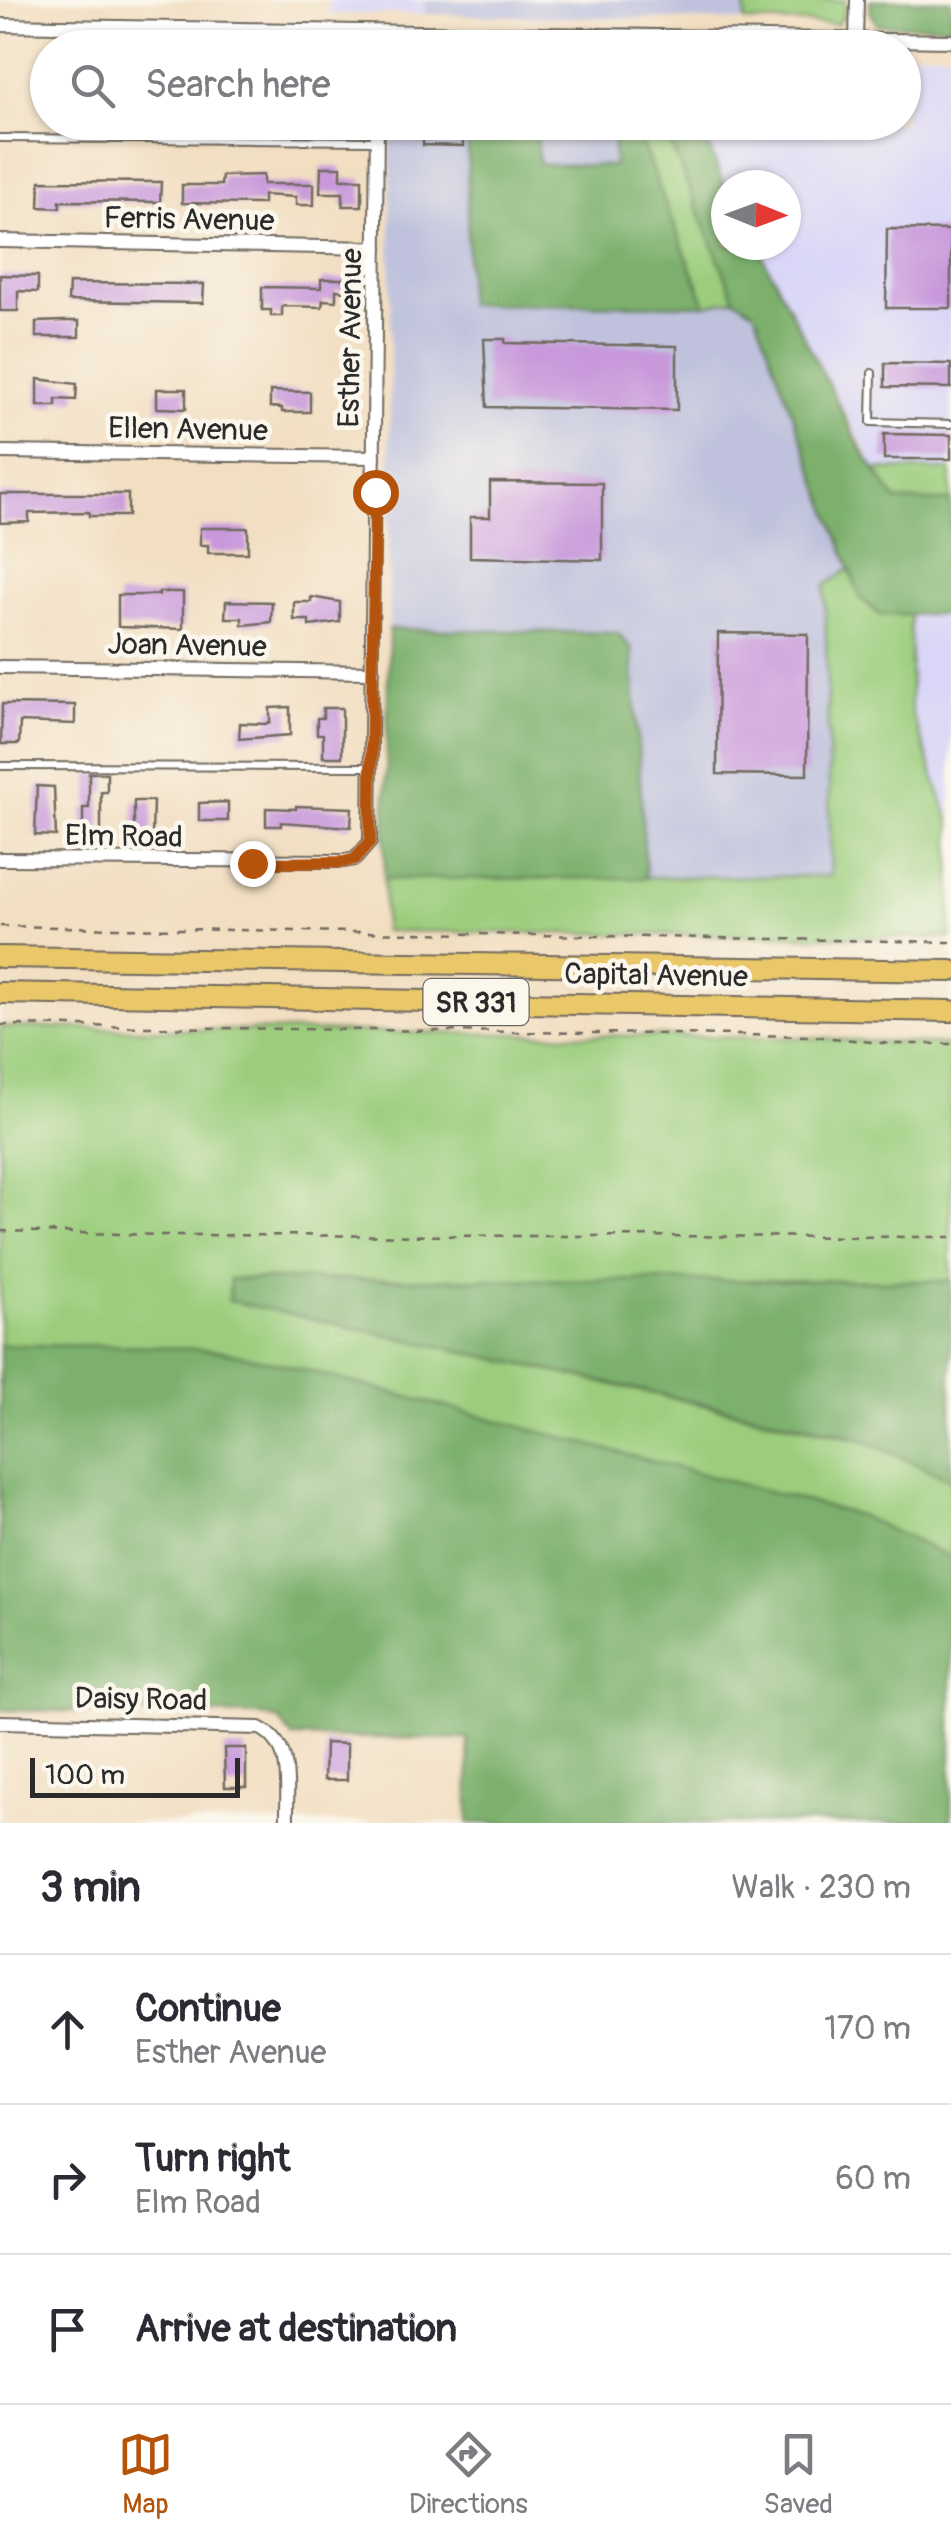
<!DOCTYPE html>
<html lang="en">
<head>
<meta charset="utf-8">
<style>
	body { margin:0; font-family:Pangolin,sans-serif; background:#f2f2f3; color:#2b2b33 }
	.compass { position:absolute; left:711px; top:170px; width:90px; height:90px; border-radius:50%; background:#fff; box-shadow:0 2px 8px #0004; rotate:91deg }
	.scale { position:absolute; left:30px; bottom:25px; width:210px; box-sizing:border-box; padding-left:10px; border:5px solid #2b2b2b; border-top:0; font-size:28px; line-height:35px; white-space:nowrap; color:#2b2b2b; -webkit-text-stroke:8px #fbf7ec; paint-order:stroke }
	.stop { position:absolute; width:30px; height:30px; margin:-22px; border:8px solid #b45309; border-radius:50%; background:#fff }
	.stop.end { background:#b45309; border-color:#fff; box-shadow:0 2px 10px #0008 }
	.list { margin:0; padding:0; list-style:none }
	h2 { display:flex; justify-content:space-between; align-items:center; height:130px; margin:0; padding:0 40px; font-size:42px }
	h2 small { font-size:32px; font-weight:400; color:#7c7c81 }
	.list li { display:grid; grid-template-columns:65px 1fr auto; gap:30px; align-items:center; box-sizing:border-box; height:150px; padding:0 40px; border-top:2px solid #e1e1e2 }
	.list b { display:block; font-size:38px; white-space:nowrap }
	.list p { margin:0; font-size:32px; white-space:nowrap; color:#7c7c81 }
	.list em { font-size:32px; font-style:normal; color:#7c7c81 }
	.icon { flex:none; width:55px; height:55px; fill:none; stroke:currentColor; stroke-width:2; stroke-linecap:round; stroke-linejoin:round }
	.map { position:relative; flex:none; width:951px; height:1823px; overflow:hidden }
	.search { position:absolute; background:#fff; box-shadow:0 2px 8px #0004; left:30px; right:30px; top:30px; height:110px; display:flex; align-items:center; gap:25px; box-sizing:border-box; padding:0 35px; border-radius:55px; color:#7c7c81; font-size:38px }
	.sheet { height:580px; background:#fff }
	nav { display:flex; justify-content:space-around; align-items:center; box-sizing:border-box; height:140px; border-top:2px solid #e1e1e2; background:#fff; font-size:28px; color:#7c7c81 }
	nav a { display:grid; justify-items:center; gap:5px }
	nav .on { color:#b45309 }
	.map>svg:first-child { display:block }
	.built { fill:#d9d6f7 }
	.industrial { fill:#c0c2dd }
	.green { fill:#9bcd7d; stroke:#637c54; stroke-width:2.5 }
	.forest { fill:#7cb06c; stroke:#546e4c; stroke-width:2.5 }
	.building { fill:#c898db }
	.lines { fill:none; stroke-linecap:round; stroke-linejoin:round }
	.service-casing { stroke:#716a60; stroke-width:10 }
	.minor-casing { stroke:#716a60; stroke-width:16 }
	.trunk-casing { stroke:#716a60; stroke-width:24 }
	.path { stroke:#716a60; stroke-width:2.5; stroke-dasharray:8 8; stroke-linecap:butt }
	.service { stroke:#fff; stroke-width:6 }
	.minor { stroke:#fff; stroke-width:12 }
	.trunk { stroke:#eac769; stroke-width:20 }
	.route { stroke:#b45309; stroke-width:12 }
	.labels { text-anchor:middle; stroke-width:9; stroke-linejoin:round; paint-order:stroke }
	.shield { fill:#fbf7ec; stroke:#696865; stroke-width:2.5 }
	.shield-label { font-size:28px; font-weight:bold; fill:#2b2b2b }
	.street-label { font-size:30px; fill:#2b2b2b; stroke:#fbf7ec }
</style>
</head>
<body>
<div class="map">
<svg width="951" height="1823" viewBox="0 0 951 1823">
	<rect width="100%" height="100%" fill="#fbf7ec"/>
	<filter id="ink" filterUnits="userSpaceOnUse"><feTurbulence type="fractalNoise" baseFrequency=".01" numOctaves="2"/><feDisplacementMap in="SourceGraphic" scale="20" xChannelSelector="R" yChannelSelector="G"/><feConvolveMatrix kernelMatrix="1 2 1 2 8 2 1 2 1" color-interpolation-filters="sRGB"/></filter>
	<filter id="wash" filterUnits="userSpaceOnUse"><feTurbulence type="fractalNoise" baseFrequency=".0048" numOctaves="4" result="noise"/><feDisplacementMap in="SourceGraphic" scale="40" xChannelSelector="R" yChannelSelector="G"/><feGaussianBlur stdDeviation="2.25" result="paint"/><feColorMatrix in="noise" values="0 0 0 0 0 0 0 0 0 0 0 0 0 0 0 0 0 1.4 0 .05"/><feComposite in="paint" operator="in"/></filter>
	<g filter="url(#wash)">
		<rect width="100%" height="100%" fill="#f2dec1"/>
		<!-- built -->
		<g class="built">
			<rect x="329" y="0" width="96" height="14"/>
			<polygon points="910,52 951,53 951,470 875,469 757,245 786,245 786,185 726,185 726,190 705,136 705,123 904,122 904,95 909,94"/>
			<polygon points="910,614 951,614 951,824 911,711"/>
		</g>
		<!-- industrial -->
		<g class="industrial">
			<polygon points="425,0 745,0 745,21 425,14"/>
			<polygon points="391,123 613,123 615,166 538,164 468,304 706,305 735,299 754,312 849,569 825,587 832,876 646,878 632,649 618,633 389,629"/>
		</g>
		<!-- green -->
		<g class="green">
			<polygon points="745,0 845,0 844,16 837,24 745,21"/>
			<polygon points="613,123 662,123 735,299 706,305 635,127 613,127"/>
			<polygon points="875,469 951,470 951,501 896,501"/>
			<polygon points="849,569 861,599 880,615 910,614 911,711 951,824 951,938 384,931 384,879 831,876 825,586"/>
			<polygon points="0,1027 814,1038 951,1045 951,1281 230,1279 229,1300 866,1441 951,1480 951,1558 858,1515 282,1364 221,1351 148,1346 0,1345"/>
		</g>
		<!-- forest -->
		<g class="forest">
			<polygon points="870,0 951,0 951,26 878,25 870,12"/>
			<polygon points="662,123 705,123 705,137 726,190 726,245 757,245 863,452 896,501 951,501 951,614 881,615 861,599 755,312 735,299"/>
			<polygon points="613,127 635,127 706,305 467,304 468,129 536,132 539,164 614,166"/>
			<polygon points="389,629 618,633 632,649 646,878 384,879"/>
			<polygon points="230,1279 951,1281 951,1480 866,1441 835,1432 229,1301"/>
			<polygon points="0,1345 148,1346 221,1351 282,1364 858,1515 951,1558 951,1823 469,1823 468,1739 292,1737 279,1720 260,1715 0,1710"/>
		</g>
		<g id="blocks">
			<!-- building -->
			<g class="building">
				<polygon points="423,122 463,122 463,146 423,145"/>
				<polygon points="321,167 341,167 341,179 362,179 362,206 343,206 343,193 320,193"/>
				<polygon points="263,175 263,184 314,184 314,205 296,205 296,197 263,195 263,204 182,203 182,185 221,185 222,176"/>
				<polygon points="40,181 161,182 160,202 60,201 60,208 39,207"/>
				<polygon points="887,229 951,230 951,308 886,308"/>
				<polygon points="0,275 38,276 38,292 18,291 18,311 0,311"/>
				<polygon points="321,279 346,279 346,291 336,290 336,301 323,300 322,307 282,306 282,316 271,316 271,310 262,310 262,287 321,288"/>
				<polygon points="69,283 204,284 203,303 68,301"/>
				<polygon points="64,321 79,321 79,337 36,337 36,322"/>
				<polygon points="484,339 505,339 505,343 677,346 677,410 487,407"/>
				<polygon points="885,363 951,364 951,388 885,387"/>
				<polygon points="38,379 77,384 76,400 56,399 56,406 38,406"/>
				<polygon points="157,389 186,389 186,409 157,408"/>
				<polygon points="270,391 310,392 310,412 282,412 282,408 270,407"/>
				<polygon points="884,434 951,435 951,459 884,459"/>
				<polygon points="490,482 602,483 602,560 470,557 470,517 490,517"/>
				<polygon points="0,494 128,494 128,516 89,516 89,512 29,513 29,522 0,523"/>
				<polygon points="200,528 248,528 248,553 208,553 208,545 200,545"/>
				<polygon points="159,592 183,592 183,629 118,627 118,595 159,595"/>
				<polygon points="311,597 340,602 340,622 309,626 309,620 294,620 294,602 311,602"/>
				<polygon points="226,601 272,602 271,622 242,625 242,618 225,618"/>
				<polygon points="718,633 808,634 807,775 717,774"/>
				<polygon points="2,704 75,705 75,724 20,722 19,744 1,744"/>
				<polygon points="290,707 290,735 239,739 240,723 265,724 270,722 270,708"/>
				<polygon points="323,708 342,708 342,757 323,757 323,734 317,734 317,718 323,718"/>
				<polygon points="89,773 107,773 107,792 101,792 101,836 83,836 83,808 89,808"/>
				<polygon points="37,786 54,787 56,836 35,835"/>
				<polygon points="134,801 153,801 152,836 134,836"/>
				<polygon points="228,802 228,821 199,821 199,803"/>
				<polygon points="296,806 352,808 351,827 281,822 281,826 266,826 266,808 296,809"/>
				<polygon points="325,1743 347,1744 347,1780 324,1780"/>
				<polygon points="224,1748 246,1748 246,1787 225,1787"/>
			</g>
		</g>
	</g>
	<g filter="url(#ink)">
		<use href="#blocks" fill-opacity="0" stroke="#716a60" stroke-width="2.5"/>
		<g class="lines">
			<defs>
				<g id="service">
					<polyline points="0,138 377,141"/>
					<polyline points="872,373 871,422 951,424"/>
					<polyline points="0,766 369,767"/>
				</g>
				<g id="minor">
					<polyline points="0,25 951,41"/>
					<polyline points="856,40 857,0"/>
					<polyline points="0,241 376,248"/>
					<polyline points="0,452 374,457"/>
					<polyline points="0,667 373,672"/>
					<polyline points="0,859 344,861 355,859 370,842 377,122"/>
					<path d="M0,1722L260,1728C295,1746 286,1788 287,1823"/>
				</g>
				<g id="trunk">
					<polyline points="0,957 951,971"/>
					<polyline points="0,993 951,1011"/>
				</g>
			</defs>
			<!-- service casing -->
			<use href="#service" class="service-casing"/>
			<!-- minor casing -->
			<use href="#minor" class="minor-casing"/>
			<!-- trunk casing -->
			<use href="#trunk" class="trunk-casing"/>
			<!-- path -->
			<g class="path">
				<polyline points="0,926 951,942"/>
				<polyline points="0,1025 813,1036 892,1044 951,1044"/>
				<polyline points="0,1231 161,1235 951,1237"/>
			</g>
			<!-- service -->
			<use href="#service" class="service"/>
			<!-- minor -->
			<use href="#minor" class="minor"/>
			<!-- trunk -->
			<use href="#trunk" class="trunk"/>
		</g>
	</g>
	<g class="lines" filter="url(#ink)">
		<!-- route -->
		<polyline class="route" points="252,863 344,862 355,859 370,842 375,492"/>
	</g>
	<g class="labels">
		<!-- shield labels -->
		<rect class="shield" x="423.5" y="979" width="105" height="46" rx="8"/>
		<g class="shield-label">
			<text x="476" y="1012">SR 331</text>
		</g>
		<!-- street labels -->
		<g class="street-label">
			<text transform="translate(189 219) rotate(1)" y="10">Ferris Avenue</text>
			<text transform="translate(350 338) rotate(-89)" y="10">Esther Avenue</text>
			<text transform="translate(188 429) rotate(1)" y="10">Ellen Avenue</text>
			<text transform="translate(187 645) rotate(1)" y="10">Joan Avenue</text>
			<text transform="translate(124 836) rotate(1)" y="10">Elm Road</text>
			<text transform="translate(656 975) rotate(1)" y="10">Capital Avenue</text>
			<text transform="translate(141 1699) rotate(1)" y="10">Daisy Road</text>
		</g>
	</g>
</svg>
<svg class="compass" viewBox="-18 -18 36 36"><path d="M0-13l5 13h-10z" fill="#e53935"/><path d="M0 13l5-13h-10z" fill="#7c7c81"/></svg>
<div class="scale">100 m</div>
<div class="stop" style="left:375px;top:492px"></div>
<div class="stop end" style="left:252px;top:863px"></div>
<div class="search"><svg class="icon" aria-label="search" viewBox="0 0 24 24"><circle cx="10" cy="10" r="6"/><path d="M15 15l6 6"/></svg>Search here</div>
</div>
<section class="sheet">
<h2>3 min<small>Walk · 230 m</small></h2>
<ul class="list">
<li><svg class="icon" aria-label="ahead" viewBox="0 0 24 24"><path d="M12 20V5M6 11l6-6 6 6"/></svg><div><b>Continue</b><p>Esther Avenue</p></div><em>170 m</em></li>
<li><svg class="icon" aria-label="right" viewBox="0 0 24 24"><path d="M7 20v-9h11M14 6l5 5-5 5"/></svg><div><b>Turn right</b><p>Elm Road</p></div><em>60 m</em></li>
<li><svg class="icon" aria-label="arrive" viewBox="0 0 24 24"><path d="M6 21V4h12l-3 4 3 4H6"/></svg><div><b>Arrive at destination</b></div></li>
</ul>
</section>
<nav>
<a class="on"><svg class="icon" aria-label="map" viewBox="0 0 24 24"><path d="M3 6l6-2 6 2 6-2v14l-6 2-6-2-6 2zM9 4v14M15 6v14"/></svg>Map</a>
<a><svg class="icon" aria-label="directions" viewBox="0 0 24 24"><path d="M12 3l9 9-9 9-9-9zM9 14v-3h6M13 9l2 2-2 2"/></svg>Directions</a>
<a><svg class="icon" aria-label="saved" viewBox="0 0 24 24"><path d="M7 4h10v16l-5-4-5 4z"/></svg>Saved</a>
</nav>
</body>
</html>
